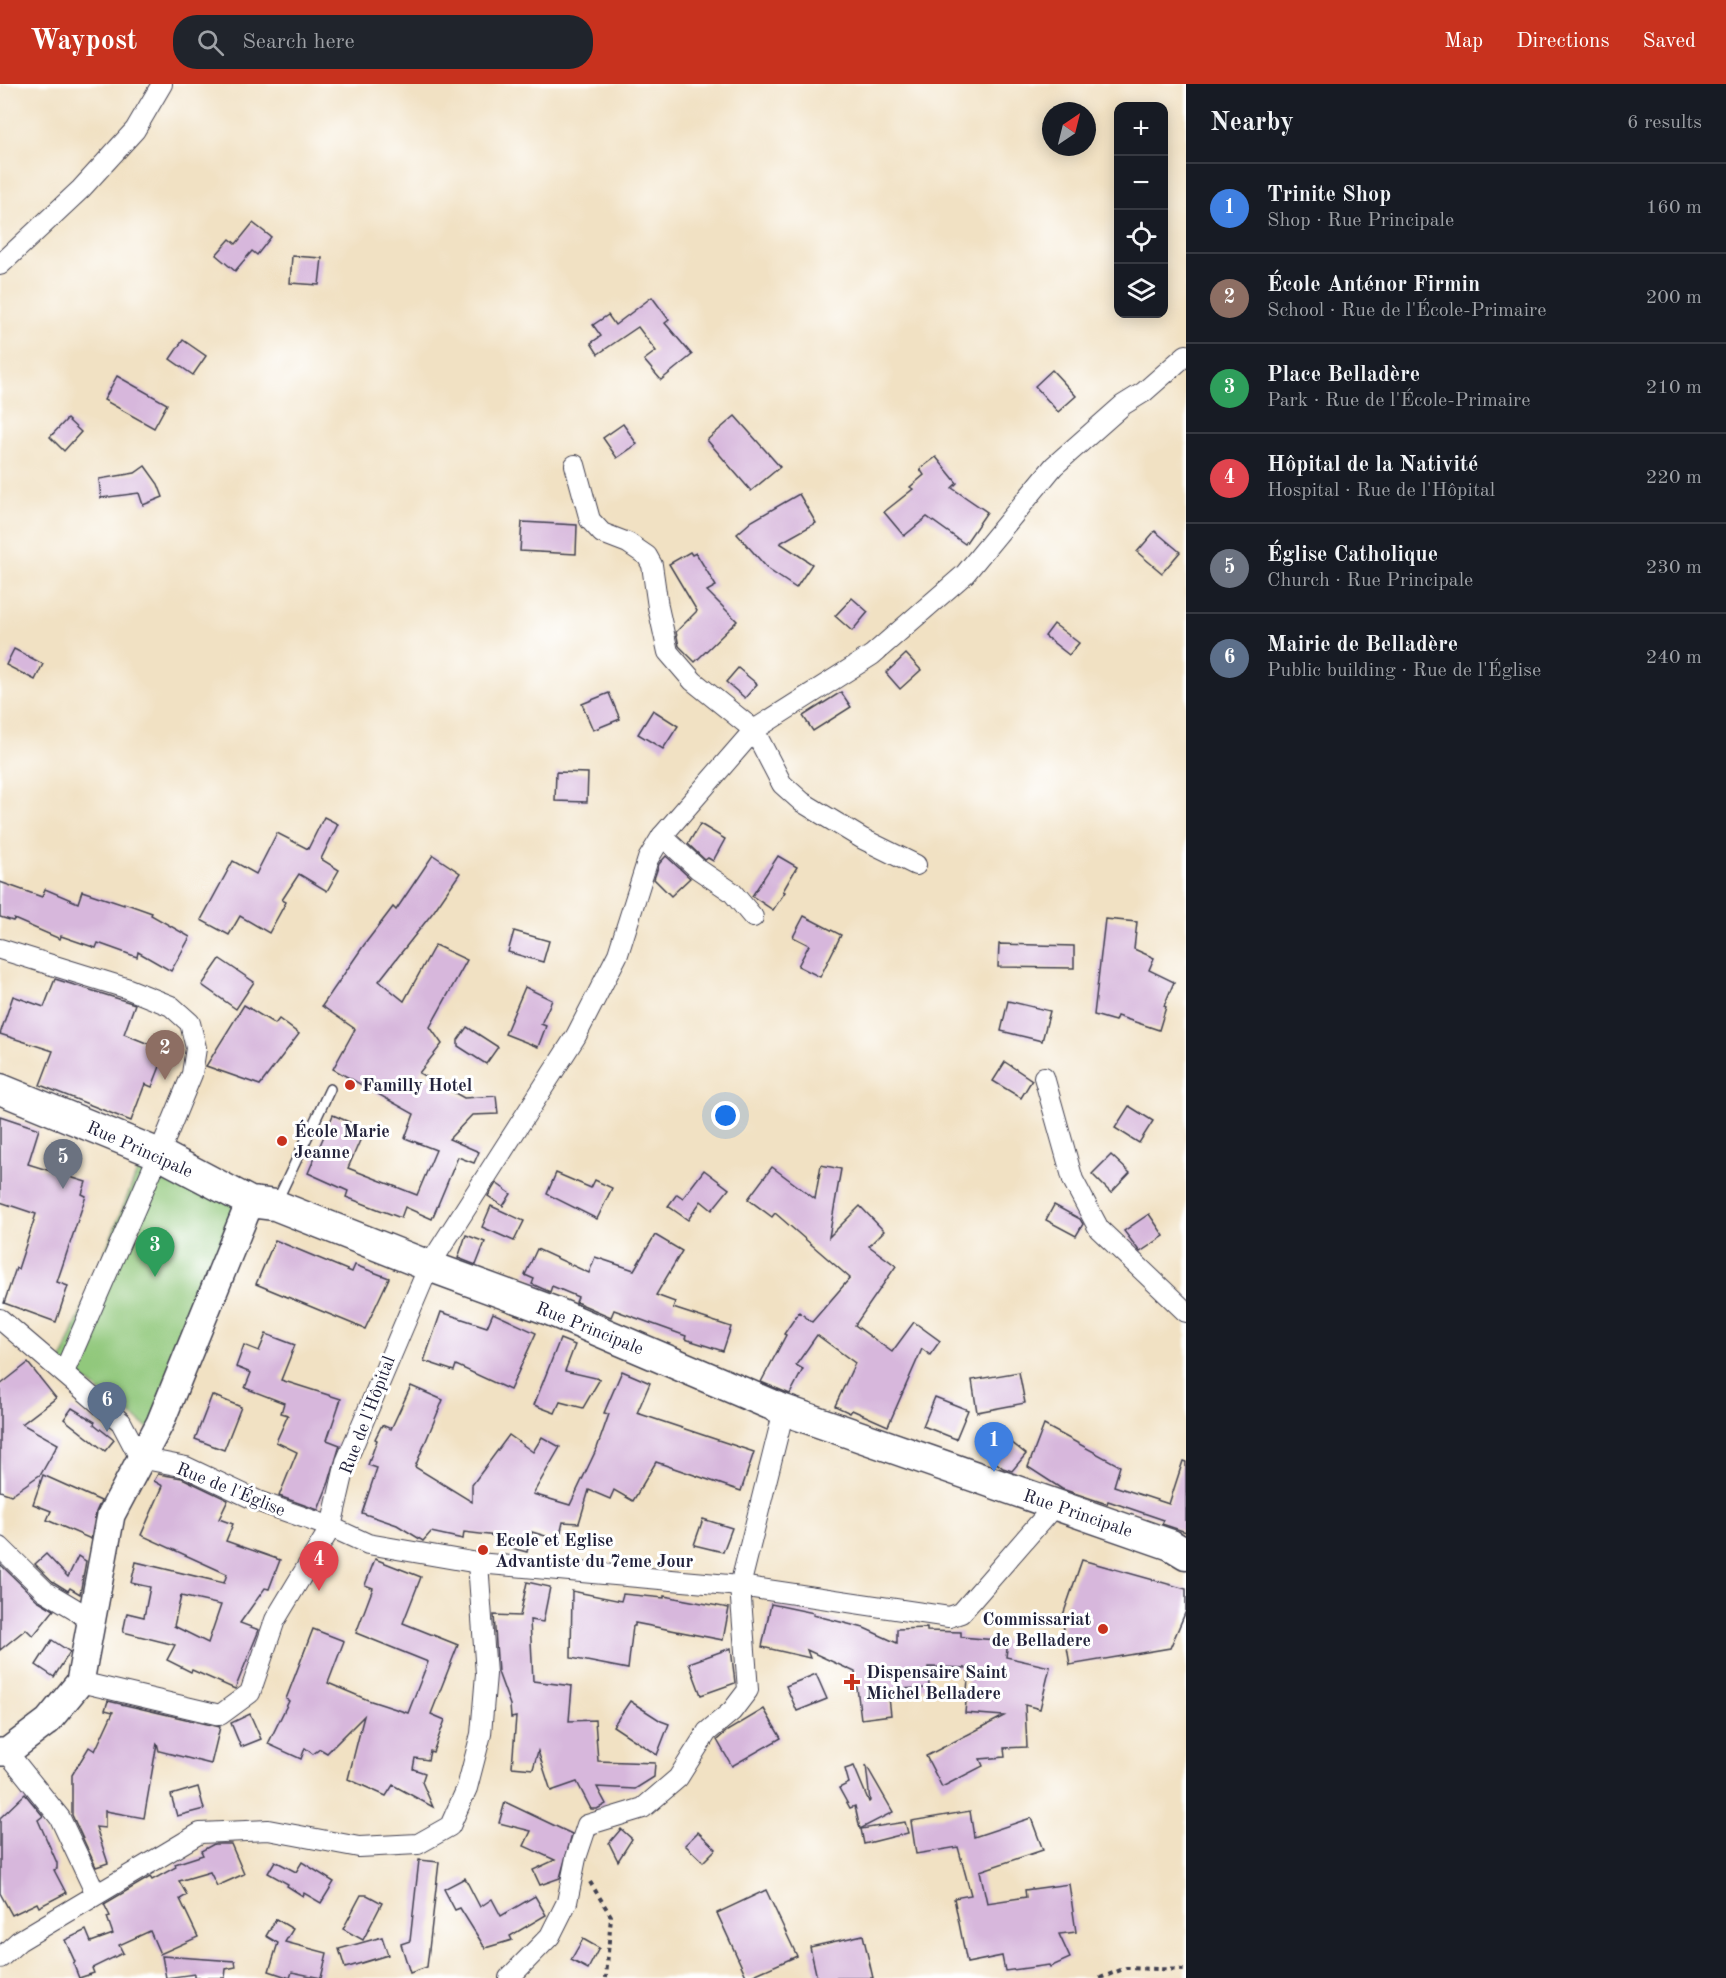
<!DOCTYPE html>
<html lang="en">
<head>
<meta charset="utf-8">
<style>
	body { margin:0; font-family:"Old Standard TT",serif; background:#20242c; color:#f1f3f6 }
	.controls { position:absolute; right:18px; top:18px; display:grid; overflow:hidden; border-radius:12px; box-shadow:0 3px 15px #0003 }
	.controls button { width:54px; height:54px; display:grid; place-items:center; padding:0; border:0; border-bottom:2px solid #363941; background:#171b24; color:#f1f3f6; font:30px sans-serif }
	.compass { position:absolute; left:1042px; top:18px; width:54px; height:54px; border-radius:50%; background:#171b24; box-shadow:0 3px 15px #0003; rotate:35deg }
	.you { position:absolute; left:726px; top:1032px; width:21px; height:21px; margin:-15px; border:4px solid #fff; border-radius:50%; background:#1a73e8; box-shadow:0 0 0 9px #1a73e833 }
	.badge { display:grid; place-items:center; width:39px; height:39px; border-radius:50%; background:#c8321e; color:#fff; font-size:20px; font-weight:700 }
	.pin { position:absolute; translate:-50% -50px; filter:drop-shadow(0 2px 3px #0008) }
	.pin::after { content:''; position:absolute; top:32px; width:21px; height:18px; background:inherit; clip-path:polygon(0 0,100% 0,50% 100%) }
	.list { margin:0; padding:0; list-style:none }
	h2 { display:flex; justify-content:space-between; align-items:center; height:78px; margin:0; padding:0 24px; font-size:26px }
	h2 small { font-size:20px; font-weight:400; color:#9ea1a6 }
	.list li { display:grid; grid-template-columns:39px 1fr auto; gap:18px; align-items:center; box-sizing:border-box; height:90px; padding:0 24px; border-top:2px solid #363941 }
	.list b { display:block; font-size:22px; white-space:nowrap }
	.list p { margin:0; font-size:20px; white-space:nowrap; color:#9ea1a6 }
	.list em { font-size:20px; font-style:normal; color:#9ea1a6 }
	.icon { flex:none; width:33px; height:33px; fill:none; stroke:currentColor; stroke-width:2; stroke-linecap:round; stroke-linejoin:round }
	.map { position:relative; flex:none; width:1186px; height:1894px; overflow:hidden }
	header { display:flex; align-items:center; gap:36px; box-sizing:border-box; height:84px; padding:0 30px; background:#c8321e; color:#fff }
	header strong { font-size:28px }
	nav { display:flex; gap:33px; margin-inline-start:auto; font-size:21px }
	.search { width:420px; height:54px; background:#20242c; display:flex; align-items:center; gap:15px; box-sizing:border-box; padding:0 21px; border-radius:24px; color:#9ea1a6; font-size:22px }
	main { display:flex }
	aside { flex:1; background:#171b24 }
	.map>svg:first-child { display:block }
	.green { fill:#91c87b; stroke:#5a755b; stroke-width:1.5 }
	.building { fill:#d7b7dc; fill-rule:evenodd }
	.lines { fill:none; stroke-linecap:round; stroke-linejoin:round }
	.lane-casing { stroke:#413f4f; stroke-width:12 }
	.street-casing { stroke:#413f4f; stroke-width:22 }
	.secondary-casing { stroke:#413f4f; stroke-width:30 }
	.primary-casing { stroke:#413f4f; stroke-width:33 }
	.path { stroke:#413f4f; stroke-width:4; stroke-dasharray:4.5 4.5; stroke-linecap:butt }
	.lane { stroke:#fff; stroke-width:9 }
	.street { stroke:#fff; stroke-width:20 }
	.secondary { stroke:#fff; stroke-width:27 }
	.primary { stroke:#fff; stroke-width:30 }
	.poi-dot { fill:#c8321e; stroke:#fff; stroke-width:2 }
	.labels { text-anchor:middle; stroke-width:6; stroke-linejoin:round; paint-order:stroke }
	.poi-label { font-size:18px; font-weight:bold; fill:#22223b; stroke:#fff; text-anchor:start }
	.street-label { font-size:18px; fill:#22223b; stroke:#fff }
</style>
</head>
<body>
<header>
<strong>Waypost</strong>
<div class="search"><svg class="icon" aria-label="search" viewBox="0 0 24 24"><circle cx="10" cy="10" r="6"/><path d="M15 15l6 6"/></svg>Search here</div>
<nav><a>Map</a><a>Directions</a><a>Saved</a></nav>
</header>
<main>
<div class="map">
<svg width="1186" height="1894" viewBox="0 0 1186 1894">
	<rect width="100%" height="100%" fill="#fff"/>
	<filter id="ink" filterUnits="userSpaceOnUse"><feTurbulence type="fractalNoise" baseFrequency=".0167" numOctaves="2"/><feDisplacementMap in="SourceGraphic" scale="12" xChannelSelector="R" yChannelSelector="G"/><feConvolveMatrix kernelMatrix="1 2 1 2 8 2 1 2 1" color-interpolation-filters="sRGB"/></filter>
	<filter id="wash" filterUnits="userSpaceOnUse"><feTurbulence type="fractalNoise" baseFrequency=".008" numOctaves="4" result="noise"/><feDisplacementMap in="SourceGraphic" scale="24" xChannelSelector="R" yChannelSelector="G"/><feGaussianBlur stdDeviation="1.35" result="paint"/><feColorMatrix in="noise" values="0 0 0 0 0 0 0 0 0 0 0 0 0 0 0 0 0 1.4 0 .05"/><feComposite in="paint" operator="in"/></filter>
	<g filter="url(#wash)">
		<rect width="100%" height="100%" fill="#f1e1c3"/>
		<!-- green -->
		<polygon class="green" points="140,1081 236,1119 151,1346 61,1278"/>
		<g id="blocks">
			<!-- building -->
			<g class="building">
				<polygon points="253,139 271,153 257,171 252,167 235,187 216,171 230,155 236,160"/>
				<polygon points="292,172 322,174 319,201 290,199"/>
				<polygon points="652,213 669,236 665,239 692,271 661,296 644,276 656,267 638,243 598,270 591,259 601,252 593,241 608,231 615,241"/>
				<polygon points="183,256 206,272 193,291 170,275"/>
				<polygon points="1052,286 1076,312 1058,328 1035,302"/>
				<polygon points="117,292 167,320 154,344 104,316"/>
				<polygon points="735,332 780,383 751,407 707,356"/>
				<polygon points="67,335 81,348 64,367 50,353"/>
				<polygon points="623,340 637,360 617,374 603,354"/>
				<polygon points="936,373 957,399 952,404 987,428 965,460 927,433 904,452 884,428 913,405 910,403 924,391 920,385"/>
				<polygon points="145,382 158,400 163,413 143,421 139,409 101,414 99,395 135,389"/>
				<polygon points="799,410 816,439 780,459 812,480 796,504 769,486 737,450 752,437"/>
				<polygon points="522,438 577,441 576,470 520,467"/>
				<polygon points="1155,447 1180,468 1162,489 1137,468"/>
				<polygon points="690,468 692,471 696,469 716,502 707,507 737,537 695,578 679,562 676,548 697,527 669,480"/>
				<polygon points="852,514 868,528 852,547 835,532"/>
				<polygon points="1054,540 1079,559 1069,571 1045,552"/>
				<polygon points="14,565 43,580 35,596 6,581"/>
				<polygon points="906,570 921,586 900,605 886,589"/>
				<polygon points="738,584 757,600 745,614 726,598"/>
				<polygon points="841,608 851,623 813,647 803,632"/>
				<polygon points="609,609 620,635 593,646 582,620"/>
				<polygon points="653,626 678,642 663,665 638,650"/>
				<polygon points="556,688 588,689 587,718 555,717"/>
				<polygon points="324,733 338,740 321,775 339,786 327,807 299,790 282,816 286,818 269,849 240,832 229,851 201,836 233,777 256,790 277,749 308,765"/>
				<polygon points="700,740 725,755 713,777 708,774 705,776 688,760"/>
				<polygon points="433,771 460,789 434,827 379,897 404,917 435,861 467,876 430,943 442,960 419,989 464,1014 496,1012 498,1030 472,1031 449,1055 479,1068 474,1079 458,1073 432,1135 405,1123 401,1134 346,1113 348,1107 308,1089 333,1031 365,1045 348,1084 417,1111 436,1066 405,1054 414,1030 333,985 355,945 322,922 364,861 393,823 396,826"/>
				<polygon points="666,772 690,794 671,812 654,795 659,780"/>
				<polygon points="778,772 797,783 783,807 785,808 773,826 752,812"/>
				<polygon points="0,798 42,813 45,805 78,819 82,807 124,821 124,819 152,829 151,831 190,853 171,887 138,868 137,873 98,859 96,864 61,852 60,855 14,835 13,837 0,833"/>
				<polygon points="804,832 841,851 820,893 798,882 809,861 793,853"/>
				<polygon points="1105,835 1137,838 1134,865 1154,874 1149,886 1174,898 1164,922 1166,923 1159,946 1117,932 1115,937 1094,931"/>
				<polygon points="514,847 549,857 543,878 508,868"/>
				<polygon points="999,860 1074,862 1074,884 998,883"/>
				<polygon points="220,875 254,898 236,925 202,901"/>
				<polygon points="55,895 135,920 124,950 166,967 152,1003 145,1000 131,1037 40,1001 53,967 0,950 13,912 44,923"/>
				<polygon points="525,903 552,916 541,940 546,942 538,963 505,950"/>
				<polygon points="1008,917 1050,927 1042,957 1001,947"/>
				<polygon points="244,921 275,940 279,935 299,950 260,1001 206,982"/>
				<polygon points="467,943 498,963 486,980 458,962 458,956"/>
				<polygon points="1005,978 1032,996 1021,1014 993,997"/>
				<polygon points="1129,1022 1153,1037 1139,1059 1115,1044"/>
				<polygon points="0,1032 39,1045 28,1080 86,1098 82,1110 86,1112 57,1198 68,1202 56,1238 4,1219 16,1184 18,1185 36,1130 0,1118"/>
				<polygon points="1111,1071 1130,1089 1111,1109 1092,1090"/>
				<polygon points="821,1081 841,1085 829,1153 860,1122 884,1147 869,1162 896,1182 855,1241 892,1268 914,1238 940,1257 930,1271 922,1265 888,1342 852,1326 850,1329 835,1322 855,1279 817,1251 796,1281 803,1285 790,1310 761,1298 786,1251 784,1250 799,1228 812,1238 850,1194 775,1129 772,1133 748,1115 772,1083 815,1115"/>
				<polygon points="704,1086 729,1105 712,1126 701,1117 688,1136 668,1122 677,1110 683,1114"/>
				<polygon points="556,1089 591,1104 595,1096 612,1104 597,1135 547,1110"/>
				<polygon points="496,1099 511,1110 503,1122 488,1112"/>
				<polygon points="1054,1121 1080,1135 1083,1140 1076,1152 1046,1136"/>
				<polygon points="491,1122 524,1137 514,1157 482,1143"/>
				<polygon points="1149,1130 1164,1152 1140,1168 1124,1147"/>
				<polygon points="466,1151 485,1158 476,1181 458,1174"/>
				<polygon points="655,1151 682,1167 656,1211 675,1218 673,1224 731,1243 723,1267 685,1255 686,1252 614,1226 611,1233 576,1218 578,1213 552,1202 550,1208 532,1200 534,1195 525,1191 537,1165 589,1189 595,1173 634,1186"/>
				<polygon points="275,1156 352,1188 355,1181 389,1194 365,1245 256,1200"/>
				<polygon points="441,1228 487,1243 493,1229 536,1249 510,1306 456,1281 454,1287 424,1277"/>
				<polygon points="266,1250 295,1261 281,1296 341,1315 327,1356 340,1361 329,1398 318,1426 279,1412 297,1368 276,1358 288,1331 281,1329 284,1319 245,1304 251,1289 236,1283 244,1261 259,1267"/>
				<polygon points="560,1255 575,1261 565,1287 600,1295 583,1324 560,1318 555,1329 534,1321"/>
				<polygon points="28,1279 56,1314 22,1340 58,1360 41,1390 11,1411 0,1407 0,1301"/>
				<polygon points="622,1287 650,1299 637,1329 754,1368 741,1407 656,1378 633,1417 614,1406 610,1415 589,1406 579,1439 563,1438 559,1456 532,1448 527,1468 511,1464 513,1454 464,1448 463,1455 431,1448 423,1457 397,1441 362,1429 377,1384 368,1381 377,1356 375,1355 382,1341 391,1345 411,1302 443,1316 415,1383 472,1418 472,1401 509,1351 533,1368 542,1353 560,1363 533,1410 570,1421 597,1364 609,1330 604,1329"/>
				<polygon points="1019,1288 1025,1319 977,1328 972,1296"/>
				<polygon points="212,1311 241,1323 224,1366 195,1355"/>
				<polygon points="935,1313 968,1326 956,1355 923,1342"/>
				<polygon points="72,1324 95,1338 94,1340 114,1356 105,1367 64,1335"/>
				<polygon points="1044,1341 1120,1382 1114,1402 1169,1420 1183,1377 1186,1378 1186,1448 1162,1440 1164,1436 1108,1417 1107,1420 1062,1405 1028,1383"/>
				<polygon points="995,1345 1026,1370 1012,1387 1003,1384 979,1365"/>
				<path d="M158,1390L182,1394L228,1416L219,1435L233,1440L226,1457L280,1476L269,1505L265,1504L240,1539L259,1546L235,1605L192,1586L191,1588L167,1576L175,1561L123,1548L127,1529L144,1533L150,1503L131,1499L136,1478L224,1499L227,1490L141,1451L163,1402L154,1397ZM181,1512L221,1521L208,1559L174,1542Z"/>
				<polygon points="43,1391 101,1417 96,1428 91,1455 47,1436 51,1427 33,1420"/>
				<polygon points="703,1435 732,1444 723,1468 694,1461"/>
				<polygon points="46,1470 68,1493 78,1472 86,1477 80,1510 70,1504 68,1507 52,1497 35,1480"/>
				<polygon points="375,1475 421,1493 403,1539 458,1561 431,1630 445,1636 433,1668 430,1667 428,1676 415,1674 413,1685 425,1689 422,1698 433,1723 393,1701 386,1712 348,1695 364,1632 327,1669 320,1665 313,1670 305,1664 301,1675 268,1660 289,1617 286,1615 313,1545 344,1557 328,1599 368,1616 408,1629 428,1578 356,1549 373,1504 365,1501"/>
				<polygon points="1082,1476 1186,1505 1186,1527 1170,1564 1070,1581 1062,1534"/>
				<polygon points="0,1480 37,1516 54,1526 33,1552 26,1545 0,1566"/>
				<polygon points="527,1498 550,1503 543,1538 530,1536 533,1597 572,1602 569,1637 595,1636 598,1677 655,1679 654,1693 635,1705 597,1703 606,1720 597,1725 591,1725 577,1698 551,1707 538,1667 533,1685 512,1683 516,1633 511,1634 510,1621 498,1588 494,1531 520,1532"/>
				<polygon points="572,1507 621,1517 623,1510 664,1514 664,1512 729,1524 723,1556 635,1539 635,1542 633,1542 628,1585 571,1574"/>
				<polygon points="771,1520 814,1529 813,1531 864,1544 897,1559 897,1545 927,1544 927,1547 961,1548 961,1553 1008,1557 1006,1573 1050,1583 1040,1625 1025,1621 1027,1663 1004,1664 1005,1673 980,1675 983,1682 942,1703 926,1672 1004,1632 965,1629 969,1584 928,1583 929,1604 888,1605 891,1631 861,1635 855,1588 807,1566 810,1574 762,1563"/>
				<polygon points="52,1556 70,1568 54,1593 36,1581"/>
				<polygon points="731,1564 735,1599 701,1611 689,1579"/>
				<polygon points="816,1590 827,1615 797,1627 786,1602"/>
				<polygon points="108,1617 220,1643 211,1680 159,1667 157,1659 144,1734 105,1727 105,1744 96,1743 108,1779 96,1783 72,1731 72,1691 89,1663 95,1667 113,1628 105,1626"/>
				<polygon points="630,1617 661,1637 669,1640 657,1671 613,1642"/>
				<polygon points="764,1625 781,1654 732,1682 717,1656 727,1647"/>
				<polygon points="250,1630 261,1655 241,1663 231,1639"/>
				<polygon points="866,1681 893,1728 860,1745 855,1722 850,1724 839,1704 849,1699 845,1685 854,1682 869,1718 870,1717"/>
				<polygon points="198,1703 204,1725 177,1732 171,1711"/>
				<polygon points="25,1710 43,1732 38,1736 57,1779 57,1785 54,1786 66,1809 39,1823 37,1819 12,1831 0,1809 0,1734"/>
				<polygon points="505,1718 572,1750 560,1794 540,1801 533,1786 555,1776 524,1762 531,1747 499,1739"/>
				<polygon points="970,1727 974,1753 1031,1734 1043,1766 980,1787 987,1819 1026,1813 1025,1806 1069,1800 1076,1848 1059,1850 1070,1874 1050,1883 1049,1881 1005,1887 1002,1872 967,1879 954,1814 971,1811 958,1763 916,1770 911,1737"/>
				<polygon points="905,1738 908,1749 864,1760 861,1745"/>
				<polygon points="621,1745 632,1755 618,1777 609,1759"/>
				<polygon points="698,1748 716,1765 703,1778 685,1761"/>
				<polygon points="214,1760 231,1760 244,1790 217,1802 210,1788 179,1797 187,1811 180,1815 198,1853 160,1870 150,1847 119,1861 123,1869 92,1884 94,1889 79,1894 73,1879 75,1878 65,1856 86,1846 91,1858 113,1850 107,1833 110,1832 104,1820 150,1793 152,1796 176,1783 175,1780 203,1771 201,1767"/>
				<polygon points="419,1776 439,1778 427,1883 410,1889 401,1860 410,1857"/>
				<polygon points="275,1777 296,1788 302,1778 334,1798 321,1819 304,1809 303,1812 287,1802 288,1800 268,1789"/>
				<polygon points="465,1794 480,1823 492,1815 501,1832 535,1812 546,1831 510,1852 512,1856 485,1864 460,1824 455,1826 444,1805"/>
				<polygon points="766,1806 797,1872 747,1894 717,1829"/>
				<polygon points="361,1811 367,1811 382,1819 363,1856 343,1845"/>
				<polygon points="276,1835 293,1845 285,1858 327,1869 321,1894 292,1888 290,1894 269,1887 278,1859 266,1852"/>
				<polygon points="863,1851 873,1894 817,1894 810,1863"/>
				<polygon points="382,1853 388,1871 345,1884 339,1865"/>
				<polygon points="583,1855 599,1864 588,1885 571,1876"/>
				<polygon points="162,1872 235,1877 236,1883 226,1885 225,1894 194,1894 194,1890 166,1894"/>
			</g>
		</g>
	</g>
	<g filter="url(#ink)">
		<use href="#blocks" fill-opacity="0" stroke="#413f4f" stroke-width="1.5"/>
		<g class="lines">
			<defs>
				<polyline id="lane" points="277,1117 330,1005"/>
				<g id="street">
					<polyline points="0,181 81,105 135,46 162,0"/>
					<polyline points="662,752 698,785 732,808 753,833"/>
					<polyline points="916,781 863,755 802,718 782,700 754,646 872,571 965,490 1054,382 1123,321 1144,308 1186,271"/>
					<polyline points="0,865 126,904 171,922 190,939 196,964 192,990 159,1070 64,1288"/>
					<polyline points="1044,993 1073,1096 1099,1145 1186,1228"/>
					<polyline points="0,1235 121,1338 140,1374 186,1383 260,1418 331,1443 368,1460 478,1479 740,1502 949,1533 961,1529 1055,1421"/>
					<polyline points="0,1463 45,1507 75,1525 90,1538"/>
					<polyline points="80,1598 220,1631 250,1609 275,1536 331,1443 346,1378 429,1182 576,952 618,870 648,775 662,752 754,646 693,597 668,568 658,523 652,481 647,472 628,459 602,449 590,436 575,381"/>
					<polyline points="7,1668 60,1734 96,1810"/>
					<polyline points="0,1874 19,1857 200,1749 268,1746 359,1763 418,1760 450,1742 467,1704 481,1650 486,1590 478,1479"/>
					<polyline points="509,1894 550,1852 567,1818 576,1774 587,1741 643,1724 678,1694 707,1648 732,1627 748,1606 740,1502 784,1326"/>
				</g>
				<polyline id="secondary" points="0,1668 7,1668 48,1637 80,1598 111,1431 160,1339 250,1118"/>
				<polyline id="primary" points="0,1005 159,1070 250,1118 275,1121 429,1182 552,1227 784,1326 1171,1461 1186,1470"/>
			</defs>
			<!-- lane casing -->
			<use href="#lane" class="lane-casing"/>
			<!-- street casing -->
			<use href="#street" class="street-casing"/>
			<!-- secondary casing -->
			<use href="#secondary" class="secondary-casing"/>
			<!-- primary casing -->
			<use href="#primary" class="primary-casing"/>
			<!-- path -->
			<g class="path">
				<polyline points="590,1798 611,1832 606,1894"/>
				<polyline points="1100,1894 1126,1884 1186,1886"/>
			</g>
			<!-- lane -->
			<use href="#lane" class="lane"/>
			<!-- street -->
			<use href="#street" class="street"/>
			<!-- secondary -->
			<use href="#secondary" class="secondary"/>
			<!-- primary -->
			<use href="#primary" class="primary"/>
		</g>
	</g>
	<!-- markers -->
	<g class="poi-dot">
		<circle cx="350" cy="1001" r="6"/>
		<circle cx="282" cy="1057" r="6"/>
		<circle cx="483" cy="1466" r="6"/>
		<circle cx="1103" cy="1545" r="6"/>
		<path d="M849 1589h6v6h6v6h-6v6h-6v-6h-6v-6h6z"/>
	</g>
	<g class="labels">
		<!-- poi labels -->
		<g class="poi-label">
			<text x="362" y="1007">Familly Hotel</text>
			<text x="294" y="1053">École Marie<tspan x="294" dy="21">Jeanne</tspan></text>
			<text x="495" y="1462">Ecole et Eglise<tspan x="495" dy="21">Advantiste du 7eme Jour</tspan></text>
			<text x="1091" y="1541" text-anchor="end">Commissariat<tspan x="1091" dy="21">de Belladere</tspan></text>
			<text x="866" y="1594">Dispensaire Saint<tspan x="866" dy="21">Michel Belladere</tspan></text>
		</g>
		<!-- street labels -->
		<g class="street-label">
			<text transform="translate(140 1065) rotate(24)" y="6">Rue Principale</text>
			<text transform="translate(590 1244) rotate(22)" y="6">Rue Principale</text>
			<text transform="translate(367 1331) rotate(-69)" y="6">Rue de l'Hôpital</text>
			<text transform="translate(231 1405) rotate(22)" y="6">Rue de l'Église</text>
			<text transform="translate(1078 1429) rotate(19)" y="6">Rue Principale</text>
		</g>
	</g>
</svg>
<div class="controls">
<button>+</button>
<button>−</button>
<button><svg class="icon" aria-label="locate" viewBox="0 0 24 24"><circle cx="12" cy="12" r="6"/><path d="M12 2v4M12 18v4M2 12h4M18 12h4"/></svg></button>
<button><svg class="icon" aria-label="layers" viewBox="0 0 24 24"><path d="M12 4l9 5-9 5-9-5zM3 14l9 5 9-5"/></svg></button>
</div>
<svg class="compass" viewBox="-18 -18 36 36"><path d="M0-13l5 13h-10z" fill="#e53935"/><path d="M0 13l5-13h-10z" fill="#9ea1a6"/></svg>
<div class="you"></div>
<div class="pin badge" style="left:994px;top:1388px;background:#3f7fe0">1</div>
<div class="pin badge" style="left:165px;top:996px;background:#8d6e63">2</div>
<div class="pin badge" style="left:155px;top:1193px;background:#2e9e5b">3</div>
<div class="pin badge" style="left:319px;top:1507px;background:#e0444e">4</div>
<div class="pin badge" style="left:63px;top:1105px;background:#6b7280">5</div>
<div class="pin badge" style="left:107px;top:1348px;background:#5c6f8a">6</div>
</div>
<aside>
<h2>Nearby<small>6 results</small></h2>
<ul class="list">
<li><span class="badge" style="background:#3f7fe0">1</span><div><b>Trinite Shop</b><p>Shop · Rue Principale</p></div><em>160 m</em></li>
<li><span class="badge" style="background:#8d6e63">2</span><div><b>École Anténor Firmin</b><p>School · Rue de l'École-Primaire</p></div><em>200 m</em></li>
<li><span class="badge" style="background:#2e9e5b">3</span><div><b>Place Belladère</b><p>Park · Rue de l'École-Primaire</p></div><em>210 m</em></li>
<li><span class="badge" style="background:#e0444e">4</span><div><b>Hôpital de la Nativité</b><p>Hospital · Rue de l'Hôpital</p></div><em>220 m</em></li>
<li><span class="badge" style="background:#6b7280">5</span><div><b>Église Catholique</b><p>Church · Rue Principale</p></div><em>230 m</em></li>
<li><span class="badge" style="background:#5c6f8a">6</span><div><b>Mairie de Belladère</b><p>Public building · Rue de l'Église</p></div><em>240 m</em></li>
</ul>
</aside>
</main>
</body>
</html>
